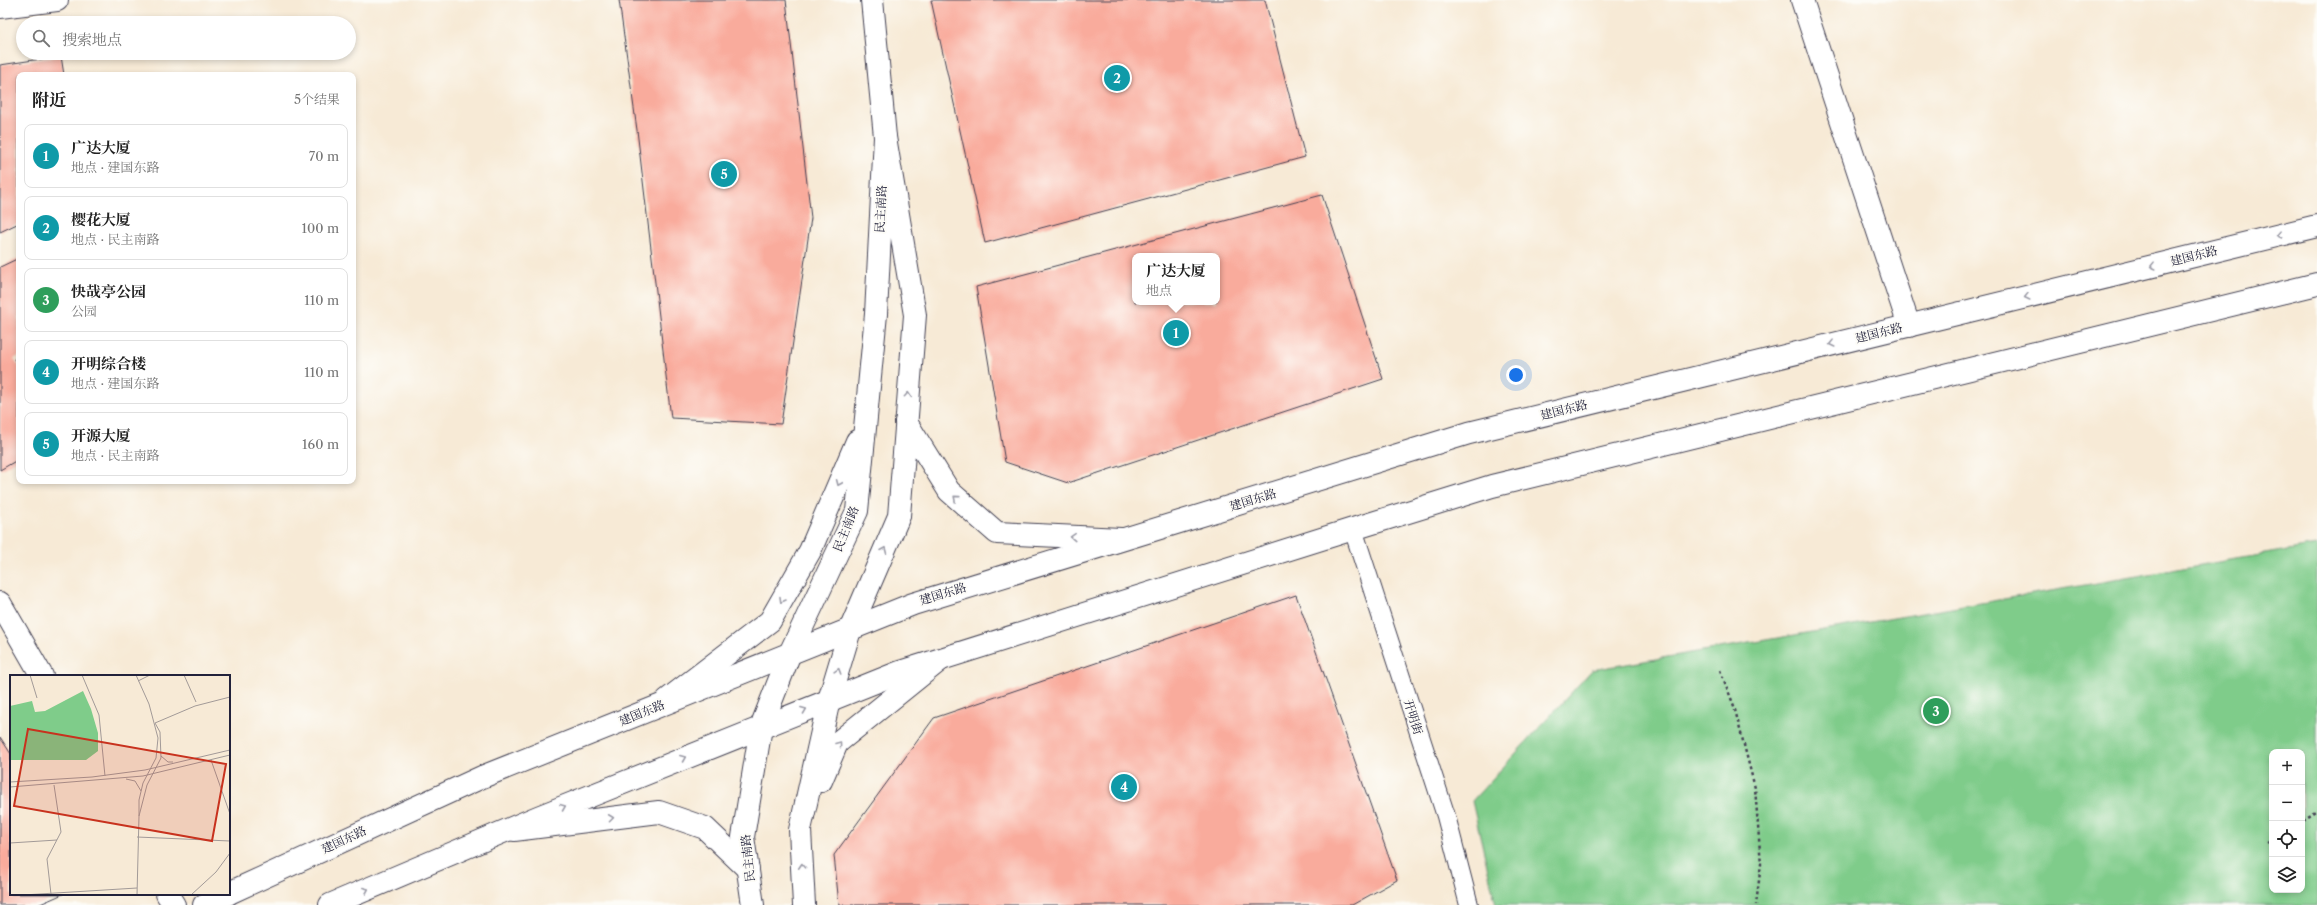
<!DOCTYPE html>
<html lang="zh">
<head>
<meta charset="utf-8">
<style>
	body { margin:0; font-family:"Libre Caslon Text","Noto Serif SC",serif; background:#f6f6f6; color:#222 }
	.controls { position:absolute; right:12px; bottom:12px; display:grid; overflow:hidden; border-radius:8px; box-shadow:0 2px 6px #0003 }
	.controls button { width:36px; height:36px; display:grid; place-items:center; padding:0; border:0; border-bottom:1px solid #e0e0e0; background:#fff; color:#222; font:20px sans-serif }
	.you { position:absolute; left:1516px; top:375px; width:14px; height:14px; margin:-10px; border:3px solid #fff; border-radius:50%; background:#1a73e8; box-shadow:0 0 0 6px #1a73e833 }
	.badge { display:grid; place-items:center; width:26px; height:26px; border-radius:50%; background:#c8321e; color:#fff; font-size:13px; font-weight:700 }
	.pin { position:absolute; translate:-50% -50%; border:2px solid #fff; box-shadow:0 1px 4px #0006 }
	.popup { position:absolute; left:1132px; top:253px; width:88px; height:52px; box-sizing:border-box; display:grid; place-content:center; border-radius:8px; background:#fff; filter:drop-shadow(0 1px 3px #0005); font-size:13px; white-space:nowrap; color:#767676 }
	.popup b { font-size:15px; color:#222 }
	.popup::after { content:''; position:absolute; left:50%; top:100%; margin-left:-8px; border:8px solid transparent; border-top-color:#fff }
	.list { margin:0; padding:0; list-style:none }
	h2 { display:flex; justify-content:space-between; align-items:center; height:52px; margin:0; padding:0 16px; font-size:17px }
	h2 small { font-size:13px; font-weight:400; color:#767676 }
	.list li { display:grid; grid-template-columns:26px 1fr auto; gap:12px; align-items:center; box-sizing:border-box; height:64px; margin:0 8px 8px; padding:0 8px; border:1px solid #e0e0e0; border-radius:8px }
	.list b { display:block; font-size:15px; white-space:nowrap }
	.list p { margin:0; font-size:13px; white-space:nowrap; color:#767676 }
	.list em { font-size:13px; font-style:normal; color:#767676 }
	.icon { flex:none; width:22px; height:22px; fill:none; stroke:currentColor; stroke-width:2; stroke-linecap:round; stroke-linejoin:round }
	.map { position:relative; flex:none; width:2317px; height:905px; overflow:hidden }
	.search { position:absolute; background:#fff; box-shadow:0 2px 6px #0003; left:16px; top:16px; width:340px; height:44px; display:flex; align-items:center; gap:10px; box-sizing:border-box; padding:0 14px; border-radius:22px; color:#767676; font-size:15px }
	.panel { position:absolute; background:#fff; box-shadow:0 2px 6px #0003; left:16px; top:72px; width:340px; height:412px; border-radius:8px }
	.map>svg:first-child { display:block }
	.green { fill:#7fcc8a; stroke:#507762; fill-rule:evenodd }
	.building { fill:#f9ab9c; fill-rule:evenodd }
	.lines { fill:none; stroke-linecap:round; stroke-linejoin:round }
	.service-casing { stroke:#424052; stroke-width:20 }
	.minor-casing { stroke:#424052; stroke-width:24 }
	.tertiary-casing { stroke:#424052; stroke-width:24 }
	.secondary-casing { stroke:#424052; stroke-width:24 }
	.path { stroke:#424052; stroke-width:2.5; stroke-dasharray:3 3; stroke-linecap:butt }
	.service { stroke:#fff; stroke-width:18 }
	.minor { stroke:#fff; stroke-width:22 }
	.tertiary { stroke:#fff; stroke-width:22 }
	.secondary { stroke:#fff; stroke-width:22 }
	.oneway { stroke:#9c9ca7 }
	.labels { text-anchor:middle; stroke-width:4; stroke-linejoin:round; paint-order:stroke }
	.street-label { font-size:12px; fill:#22223b; stroke:#fdfcf7 }
	.inset-road { fill:none; stroke:#a29a98; stroke-width:1 }
	.view { fill:#c8321e; fill-opacity:0.15; stroke:#c8321e; stroke-width:2 }
	.inset-edge { fill:none; stroke:#22223b; stroke-width:2 }
</style>
</head>
<body>
<div class="map">
<svg width="2317" height="905" viewBox="0 0 2317 905">
	<rect width="100%" height="100%" fill="#fdfcf7"/>
	<filter id="ink" filterUnits="userSpaceOnUse"><feTurbulence type="fractalNoise" baseFrequency=".025" numOctaves="2"/><feDisplacementMap in="SourceGraphic" scale="8" xChannelSelector="R" yChannelSelector="G"/><feConvolveMatrix kernelMatrix="1 2 1 2 8 2 1 2 1" color-interpolation-filters="sRGB"/></filter>
	<filter id="wash" filterUnits="userSpaceOnUse"><feTurbulence type="fractalNoise" baseFrequency=".012" numOctaves="4" result="noise"/><feDisplacementMap in="SourceGraphic" scale="16" xChannelSelector="R" yChannelSelector="G"/><feGaussianBlur stdDeviation="0.9" result="paint"/><feColorMatrix in="noise" values="0 0 0 0 0 0 0 0 0 0 0 0 0 0 0 0 0 1.4 0 .05"/><feComposite in="paint" operator="in"/></filter>
	<g filter="url(#wash)">
		<rect width="100%" height="100%" fill="#f7ead6"/>
		<!-- green -->
		<path class="green" d="M2317,545V905H1496L1472,801L1592,670ZM2272,752H2302V890H2272Z"/>
		<g id="blocks">
			<!-- building -->
			<g class="building">
				<polygon points="619,0 786,0 811,218 781,424 671,418 637,130"/>
				<polygon points="931,0 1265,0 1305,157 985,243"/>
				<polygon points="61,56 64,75 19,75 19,223 0,232 0,65"/>
				<path d="M1322,195L1383,379L1068,483L1005,462L976,287ZM1135,256H1217V302H1135Z"/>
				<polygon points="19,258 19,356 14,359 19,367 19,459 0,470 0,267"/>
				<polygon points="1296,595 1397,880 1352,905 839,905 834,855 934,718"/>
				<polygon points="0,737 11,754 11,894 63,894 38,905 0,905"/>
			</g>
		</g>
	</g>
	<g filter="url(#ink)">
		<use href="#blocks" fill-opacity="0" stroke="#424052" stroke-width="1"/>
		<g class="lines">
			<defs>
				<polyline id="service" points="1353,529 1446,816 1469,905"/>
				<g id="minor">
					<polyline points="1802,0 1909,326"/>
					<polyline points="0,7 57,0"/>
					<polyline points="0,603 42,676"/>
					<polyline points="167,894 174,905"/>
				</g>
				<g id="tertiary">
					<polyline points="872,0 885,137"/>
					<polyline points="906,422 949,491 997,533 1121,539"/>
					<polyline points="667,700 770,621 810,551 857,441"/>
					<polyline points="821,781 837,743 940,660"/>
					<polyline points="514,830 659,812 705,828 748,869"/>
					<polyline points="753,905 743,837 761,727 790,653 857,511 876,314 885,137 915,315 899,516 850,630 829,700 800,830 804,905"/>
				</g>
				<g id="secondary">
					<polyline points="229,893 482,777 913,604 1469,433 2317,226"/>
					<polyline points="204,905 228,894"/>
					<polyline points="330,905 538,817 900,672 1353,529 1492,486 2317,284"/>
				</g>
			</defs>
			<!-- service casing -->
			<use href="#service" class="service-casing"/>
			<!-- minor casing -->
			<use href="#minor" class="minor-casing"/>
			<!-- tertiary casing -->
			<use href="#tertiary" class="tertiary-casing"/>
			<!-- secondary casing -->
			<use href="#secondary" class="secondary-casing"/>
			<!-- path -->
			<g class="path">
				<polyline points="1720,670 1734,706 1755,788 1761,864 1756,905"/>
				<polyline points="2302,820 2317,811"/>
				<polyline points="2266,842 2272,839"/>
			</g>
			<!-- service -->
			<use href="#service" class="service"/>
			<!-- minor -->
			<use href="#minor" class="minor"/>
			<!-- tertiary -->
			<use href="#tertiary" class="tertiary"/>
			<!-- secondary -->
			<use href="#secondary" class="secondary"/>
		</g>
		<!-- one-way arrows -->
		<defs><path id="oneway-chevron" d="M-2-3.5L2.5 0L-2 3.5" fill="none" stroke-width="1.6" stroke-linecap="round" stroke-linejoin="round"/></defs>
		<g class="oneway">
			<use href="#oneway-chevron" transform="translate(2279 235) rotate(166)"/>
			<use href="#oneway-chevron" transform="translate(2153 266) rotate(166)"/>
			<use href="#oneway-chevron" transform="translate(2027 297) rotate(166)"/>
			<use href="#oneway-chevron" transform="translate(1832 344) rotate(166)"/>
			<use href="#oneway-chevron" transform="translate(908 395) rotate(-85)"/>
			<use href="#oneway-chevron" transform="translate(839 483) rotate(113)"/>
			<use href="#oneway-chevron" transform="translate(956 498) rotate(-139)"/>
			<use href="#oneway-chevron" transform="translate(1073 537) rotate(-177)"/>
			<use href="#oneway-chevron" transform="translate(884 550) rotate(-67)"/>
			<use href="#oneway-chevron" transform="translate(782 600) rotate(120)"/>
			<use href="#oneway-chevron" transform="translate(838 671) rotate(-73)"/>
			<use href="#oneway-chevron" transform="translate(804 710) rotate(-21)"/>
			<use href="#oneway-chevron" transform="translate(839 744) rotate(-53)"/>
			<use href="#oneway-chevron" transform="translate(683 758) rotate(-22)"/>
			<use href="#oneway-chevron" transform="translate(563 807) rotate(-22)"/>
			<use href="#oneway-chevron" transform="translate(611 818) rotate(-7)"/>
			<use href="#oneway-chevron" transform="translate(802 866) rotate(-93)"/>
			<use href="#oneway-chevron" transform="translate(366 890) rotate(-23)"/>
		</g>
	</g>
	<g class="labels">
		<!-- street labels -->
		<g class="street-label">
			<text transform="translate(881 209) rotate(-87)" y="4">民主南路</text>
			<text transform="translate(2194 256) rotate(-14)" y="4">建国东路</text>
			<text transform="translate(1879 333) rotate(-14)" y="4">建国东路</text>
			<text transform="translate(1564 410) rotate(-14)" y="4">建国东路</text>
			<text transform="translate(1253 500) rotate(-17)" y="4">建国东路</text>
			<text transform="translate(846 529) rotate(-68)" y="4">民主南路</text>
			<text transform="translate(943 594) rotate(-17)" y="4">建国东路</text>
			<text transform="translate(642 713) rotate(-22)" y="4">建国东路</text>
			<text transform="translate(1413 717) rotate(72)" y="4">开明街</text>
			<text transform="translate(344 840) rotate(-25)" y="4">建国东路</text>
			<text transform="translate(748 858) rotate(-96)" y="4">民主南路</text>
		</g>
	</g>
	<!-- overview -->
	<g transform="translate(10 675)">
		<rect width="220" height="220" fill="#f7ead6"/>
		<path d="M73,16L81,34L88,58V76L76,85H0V31L22,26L25,37L35,36Z" fill="#7fcc8a"/>
		<path class="inset-road" d="M20,0L27,23M72,0L89,40L95,101M126,0L139,29L148,63L146,83L133,108L129,125V141L137,110L151,83L150,57L145,48M174,0L186,27M128,6L140,0M145,48L185,31L220,22M151,81L158,87H163M201,85L220,139M116,104L125,106L131,116M0,107L82,102L135,95L220,75M0,112L133,101L220,80M127,162L220,166M0,168L47,165M41,219L37,184L51,157L44,110M13,220L127,213M127,220L129,141M181,220L206,197L220,178"/>
		<path class="view" d="M18,54L216,89L202,166L4,131Z"/>
		<rect width="220" height="220" class="inset-edge"/>
	</g>
</svg>
<div class="controls">
<button>+</button>
<button>−</button>
<button><svg class="icon" aria-label="locate" viewBox="0 0 24 24"><circle cx="12" cy="12" r="6"/><path d="M12 2v4M12 18v4M2 12h4M18 12h4"/></svg></button>
<button><svg class="icon" aria-label="layers" viewBox="0 0 24 24"><path d="M12 4l9 5-9 5-9-5zM3 14l9 5 9-5"/></svg></button>
</div>
<div class="you"></div>
<div class="pin badge" style="left:1176px;top:333px;background:#0f9aa8">1</div>
<div class="popup"><b>广达大厦</b>地点</div>
<div class="pin badge" style="left:1117px;top:78px;background:#0f9aa8">2</div>
<div class="pin badge" style="left:1936px;top:711px;background:#2e9e5b">3</div>
<div class="pin badge" style="left:1124px;top:787px;background:#0f9aa8">4</div>
<div class="pin badge" style="left:724px;top:174px;background:#0f9aa8">5</div>
<div class="search"><svg class="icon" aria-label="search" viewBox="0 0 24 24"><circle cx="10" cy="10" r="6"/><path d="M15 15l6 6"/></svg>搜索地点</div>
<section class="panel">
<h2>附近<small>5个结果</small></h2>
<ul class="list">
<li><span class="badge" style="background:#0f9aa8">1</span><div><b>广达大厦</b><p>地点 · 建国东路</p></div><em>70 m</em></li>
<li><span class="badge" style="background:#0f9aa8">2</span><div><b>樱花大厦</b><p>地点 · 民主南路</p></div><em>100 m</em></li>
<li><span class="badge" style="background:#2e9e5b">3</span><div><b>快哉亭公园</b><p>公园</p></div><em>110 m</em></li>
<li><span class="badge" style="background:#0f9aa8">4</span><div><b>开明综合楼</b><p>地点 · 建国东路</p></div><em>110 m</em></li>
<li><span class="badge" style="background:#0f9aa8">5</span><div><b>开源大厦</b><p>地点 · 民主南路</p></div><em>160 m</em></li>
</ul>
</section>
</div>
</body>
</html>
